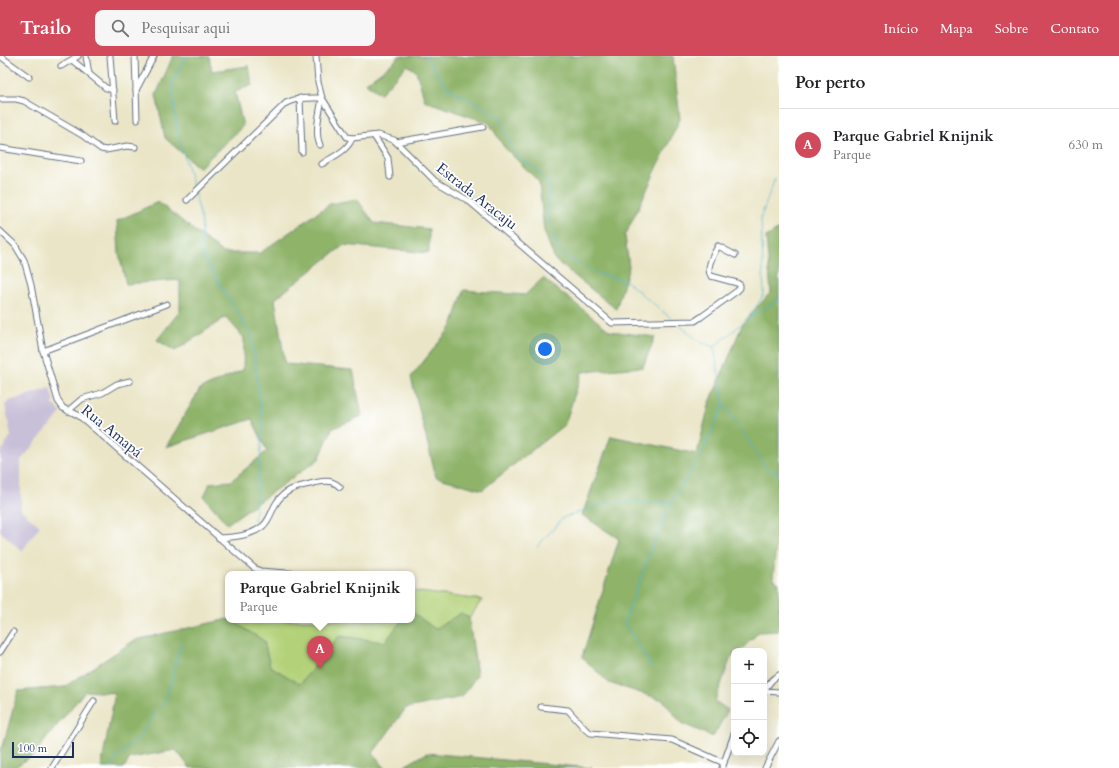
<!DOCTYPE html>
<html lang="pt">
<head>
<meta charset="utf-8">
<style>
	body { margin:0; font-family:Cardo,serif; background:#f6f6f6; color:#202124 }
	.controls { position:absolute; right:12px; bottom:12px; display:grid; overflow:hidden; border-radius:8px; box-shadow:0 4px 16px #0002 }
	.controls button { width:36px; height:36px; display:grid; place-items:center; padding:0; border:0; border-bottom:1px solid #e0e0e0; background:#fff; color:#202124; font:20px sans-serif }
	.scale { position:absolute; left:12px; bottom:10px; width:62px; box-sizing:border-box; padding-left:4px; border:2px solid #1b2f5e; border-top:0; font-size:11px; line-height:14px; white-space:nowrap; color:#1b2f5e; -webkit-text-stroke:3px #fff; paint-order:stroke }
	.you { position:absolute; left:545px; top:293px; width:14px; height:14px; margin:-10px; border:3px solid #fff; border-radius:50%; background:#1a73e8; box-shadow:0 0 0 6px #1a73e833 }
	.badge { display:grid; place-items:center; width:26px; height:26px; border-radius:50%; background:#d1495b; color:#fff; font-size:13px; font-weight:700 }
	.pin { position:absolute; translate:-50% -33px; filter:drop-shadow(0 1px 2px #0008) }
	.pin::after { content:''; position:absolute; top:21px; width:14px; height:12px; background:inherit; clip-path:polygon(0 0,100% 0,50% 100%) }
	.popup { position:absolute; left:225px; top:515px; width:190px; height:52px; box-sizing:border-box; display:grid; place-content:center; border-radius:8px; background:#fff; filter:drop-shadow(0 1px 3px #0005); font-size:13px; white-space:nowrap; color:#757577 }
	.popup b { font-size:15px; color:#202124 }
	.popup::after { content:''; position:absolute; left:50%; top:100%; margin-left:-8px; border:8px solid transparent; border-top-color:#fff }
	.list { margin:0; padding:0; list-style:none }
	h2 { display:flex; justify-content:space-between; align-items:center; height:52px; margin:0; padding:0 16px; font-size:17px }
	h2 small { font-size:13px; font-weight:400; color:#757577 }
	.list li { display:grid; grid-template-columns:26px 1fr auto; gap:12px; align-items:center; box-sizing:border-box; height:72px; padding:0 16px; border-top:1px solid #e0e0e0 }
	.list b { display:block; font-size:15px; white-space:nowrap }
	.list p { margin:0; font-size:13px; white-space:nowrap; color:#757577 }
	.list em { font-size:13px; font-style:normal; color:#757577 }
	.icon { flex:none; width:22px; height:22px; fill:none; stroke:currentColor; stroke-width:2; stroke-linecap:round; stroke-linejoin:round }
	.map { position:relative; flex:none; width:779px; height:712px; overflow:hidden }
	header { display:flex; align-items:center; gap:24px; box-sizing:border-box; height:56px; padding:0 20px; background:#d1495b; color:#fff }
	header strong { font-size:19px }
	nav { display:flex; gap:22px; margin-inline-start:auto; font-size:14px }
	.search { width:280px; height:36px; background:#f6f6f6; display:flex; align-items:center; gap:10px; box-sizing:border-box; padding:0 14px; border-radius:8px; color:#757577; font-size:15px }
	main { display:flex }
	aside { flex:1; background:#fff }
	.map>svg:first-child { display:block }
	.industrial { fill:#c8c0d8 }
	.green { fill:#b3d179; stroke:#67806c }
	.forest { fill:#8eb369; stroke:#547164 }
	.lines { fill:none; stroke-linecap:round; stroke-linejoin:round }
	.stream { stroke:#4fb4ce; stroke-width:1 }
	.minor-casing { stroke:#636f82; stroke-width:7 }
	.minor { stroke:#fff; stroke-width:5 }
	.labels { text-anchor:middle; stroke-width:3.5; stroke-linejoin:round; paint-order:stroke }
	.street-label { font-size:15px; fill:#1b2f5e; stroke:#fff }
</style>
</head>
<body>
<header>
<strong>Trailo</strong>
<div class="search"><svg class="icon" aria-label="search" viewBox="0 0 24 24"><circle cx="10" cy="10" r="6"/><path d="M15 15l6 6"/></svg>Pesquisar aqui</div>
<nav><a>Início</a><a>Mapa</a><a>Sobre</a><a>Contato</a></nav>
</header>
<main>
<div class="map">
<svg width="779" height="712" viewBox="0 0 779 712">
	<rect width="100%" height="100%" fill="#fff"/>
	<filter id="ink" filterUnits="userSpaceOnUse"><feTurbulence type="fractalNoise" baseFrequency=".025" numOctaves="2"/><feDisplacementMap in="SourceGraphic" scale="8" xChannelSelector="R" yChannelSelector="G"/><feConvolveMatrix kernelMatrix="1 2 1 2 8 2 1 2 1" color-interpolation-filters="sRGB"/></filter>
	<filter id="wash" filterUnits="userSpaceOnUse"><feTurbulence type="fractalNoise" baseFrequency=".012" numOctaves="4" result="noise"/><feDisplacementMap in="SourceGraphic" scale="16" xChannelSelector="R" yChannelSelector="G"/><feGaussianBlur stdDeviation="0.9" result="paint"/><feColorMatrix in="noise" values="0 0 0 0 0 0 0 0 0 0 0 0 0 0 0 0 0 1.4 0 .05"/><feComposite in="paint" operator="in"/></filter>
	<g filter="url(#wash)">
		<rect width="100%" height="100%" fill="#eae5c6"/>
		<!-- industrial -->
		<polygon class="industrial" points="50,332 54,345 53,346 54,350 56,350 61,357 21,404 21,454 40,470 22,495 0,475 0,397 5,390 5,387 11,380 5,349 9,345"/>
		<!-- green -->
		<polygon class="green" points="412,535 482,544 406,652 321,686 230,564 412,564"/>
		<!-- forest -->
		<g class="forest">
			<polygon points="173,0 209,0 212,15 249,10 252,29 235,36 243,70 199,112 165,82 156,39"/>
			<polygon points="398,0 673,0 680,63 625,180 629,211 616,253 555,204 544,175 539,126 504,91 489,67 425,45 416,15 407,9 380,38 366,27 395,5"/>
			<polygon points="357,143 374,167 429,173 429,197 344,189 275,243 285,308 353,314 362,360 332,373 319,403 227,468 204,441 210,427 231,425 267,395 252,363 166,391 200,333 243,314 244,282 226,261 175,295 157,284 180,255 180,224 126,228 119,197 117,165 158,146 223,197 260,197 330,148"/>
			<polygon points="779,173 779,476 777,477 773,523 779,527 779,575 759,576 740,595 734,595 734,600 730,604 715,645 728,654 713,681 681,667 663,644 609,627 582,601 619,483 582,459 611,380 697,398 709,349 743,267 771,236 766,181"/>
			<polygon points="543,222 610,275 655,281 643,311 582,316 565,368 482,434 436,421 411,321 452,270 464,234 525,239"/>
			<polygon points="412,556 435,573 461,557 469,562 477,619 462,641 406,652 373,697 385,712 190,712 176,694 130,702 124,712 101,712 115,637 85,635 34,698 14,712 0,712 0,692 3,690 18,635 64,631 135,584 228,563 228,564 231,564 264,585 270,610 300,628 339,580 385,586 402,564 412,564"/>
			<polygon points="427,697 592,712 401,712"/>
		</g>
		<g class="lines">
			<!-- stream -->
			<g class="stream">
				<polyline points="185,0 172,29 177,74 194,135"/>
				<polyline points="426,0 447,31 501,62 515,98 535,113 550,129 547,159 560,198 596,217 626,225 672,263"/>
				<polyline points="195,138 202,167 201,197 252,281 263,371 254,465"/>
				<polyline points="751,261 779,243"/>
				<polyline points="678,268 700,286 714,291 724,348 767,413 779,417"/>
				<polyline points="714,291 750,261 764,238 761,161 775,122"/>
				<polyline points="537,491 563,462 606,446 670,446"/>
				<polyline points="652,611 624,567 654,486 671,446 700,401 724,348"/>
				<polyline points="110,712 116,702 137,684 166,643 182,584"/>
			</g>
		</g>
	</g>
	<g filter="url(#ink)">
		<g class="lines">
			<defs>
				<g id="minor">
					<polyline points="0,0 29,21"/>
					<polyline points="86,0 89,18"/>
					<polyline points="110,0 115,65"/>
					<polyline points="135,0 137,64"/>
					<path d="M316,0L318,26L322,42L347,81L352,82L378,79L394,84L435,125L469,145L612,267L695,265L701,261L737,235L740,232V229L737,227L711,220C705,212 714,198 718,190L735,199"/>
					<polyline points="72,4 106,32 113,34"/>
					<polyline points="61,10 78,0"/>
					<polyline points="136,34 154,0"/>
					<polyline points="300,42 302,96"/>
					<polyline points="0,43 16,43 24,45 82,79 101,93 106,94 127,90 135,91"/>
					<polyline points="374,80 388,102 390,121"/>
					<polyline points="396,86 483,71"/>
					<path d="M320,89C314,76 320,56 322,42"/>
					<polyline points="0,92 81,105"/>
					<path d="M322,108C332,101 349,94 352,82"/>
					<path d="M187,144L286,47C298,41 309,42 322,42"/>
					<polyline points="0,175 15,189 24,204 31,229 43,295 58,345 63,352 78,359 89,368 254,512 260,515 300,518"/>
					<polyline points="43,295 167,248"/>
					<polyline points="68,355 82,343 102,337 117,328 130,325"/>
					<path d="M219,482C235,481 251,480 263,470C270,464 272,453 277,446C286,432 299,431 314,427C319,426 327,424 332,426C335,427 338,429 340,431"/>
					<polyline points="0,596 13,576"/>
					<polyline points="764,634 772,624 779,619"/>
					<polyline points="764,635 779,636"/>
					<polyline points="541,651 568,654 586,674 591,677 672,684 724,707"/>
					<polyline points="52,712 94,645"/>
					<polyline points="722,712 734,678"/>
					<polyline points="765,712 779,685"/>
				</g>
			</defs>
			<!-- minor casing -->
			<use href="#minor" class="minor-casing"/>
			<!-- minor -->
			<use href="#minor" class="minor"/>
		</g>
	</g>
	<g class="labels">
		<!-- street labels -->
		<g class="street-label">
			<text transform="translate(477 140) rotate(38)" y="5">Estrada Aracaju</text>
			<text transform="translate(112 375) rotate(39)" y="5">Rua Amapá</text>
		</g>
	</g>
</svg>
<div class="controls">
<button>+</button>
<button>−</button>
<button><svg class="icon" aria-label="locate" viewBox="0 0 24 24"><circle cx="12" cy="12" r="6"/><path d="M12 2v4M12 18v4M2 12h4M18 12h4"/></svg></button>
</div>
<div class="scale">100 m</div>
<div class="you"></div>
<div class="pin badge" style="left:320px;top:613px">A</div>
<div class="popup"><b>Parque Gabriel Knijnik</b>Parque</div>
</div>
<aside>
<h2>Por perto<small></small></h2>
<ul class="list">
<li><span class="badge">A</span><div><b>Parque Gabriel Knijnik</b><p>Parque</p></div><em>630 m</em></li>
</ul>
</aside>
</main>
</body>
</html>
